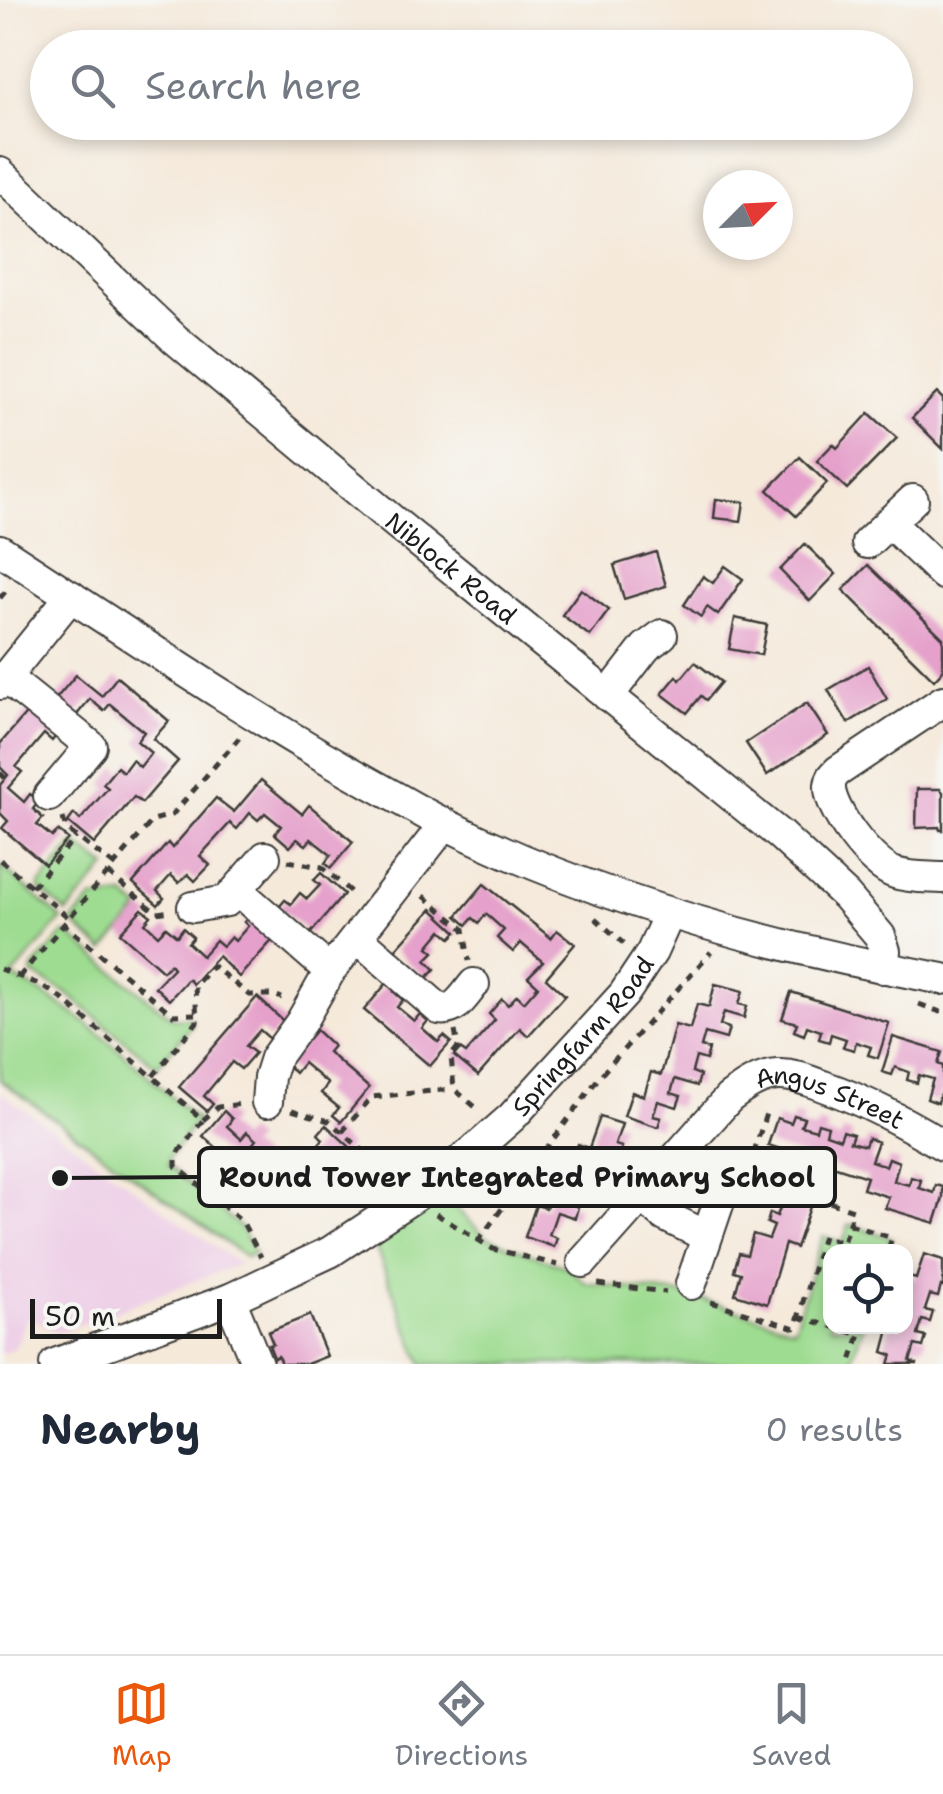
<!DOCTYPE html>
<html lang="en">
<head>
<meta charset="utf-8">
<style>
	body { margin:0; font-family:"Shantell Sans",sans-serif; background:#f6f6f7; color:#1f2937 }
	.controls { position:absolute; right:30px; bottom:30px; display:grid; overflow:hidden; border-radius:20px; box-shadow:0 5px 15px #0003 }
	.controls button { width:90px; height:90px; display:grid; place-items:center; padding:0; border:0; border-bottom:2px solid #e0e1e3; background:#fff; color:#1f2937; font:50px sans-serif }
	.compass { position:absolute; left:703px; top:170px; width:90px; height:90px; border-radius:50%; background:#fff; box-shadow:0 5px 15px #0003; rotate:66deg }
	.scale { position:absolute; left:30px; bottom:25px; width:192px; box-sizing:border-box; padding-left:10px; border:5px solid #1c1c1c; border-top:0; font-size:28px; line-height:35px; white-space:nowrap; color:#1c1c1c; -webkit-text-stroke:8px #f6f6f2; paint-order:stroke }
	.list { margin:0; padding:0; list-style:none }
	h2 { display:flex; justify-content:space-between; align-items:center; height:130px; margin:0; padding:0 40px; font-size:42px }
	h2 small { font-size:32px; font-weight:400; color:#747a83 }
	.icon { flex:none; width:55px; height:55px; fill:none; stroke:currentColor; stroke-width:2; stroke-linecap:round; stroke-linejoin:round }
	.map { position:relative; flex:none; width:943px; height:1364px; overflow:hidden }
	.search { position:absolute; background:#fff; box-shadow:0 5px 15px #0003; left:30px; right:30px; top:30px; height:110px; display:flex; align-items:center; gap:25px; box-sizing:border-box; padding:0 35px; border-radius:55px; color:#747a83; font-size:38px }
	.sheet { height:290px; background:#fff }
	nav { display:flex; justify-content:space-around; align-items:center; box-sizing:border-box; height:140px; border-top:2px solid #e0e1e3; background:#fff; font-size:28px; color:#747a83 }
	nav a { display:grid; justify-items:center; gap:5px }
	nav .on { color:#ea580c }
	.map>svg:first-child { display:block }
	.built { fill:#eed0e7 }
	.green { fill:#9edc91; stroke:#5d7c56; stroke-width:2.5 }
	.building { fill:#e5a0cb }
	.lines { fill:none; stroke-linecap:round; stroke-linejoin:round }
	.minor-casing { stroke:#3d3b38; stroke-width:34 }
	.path { stroke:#3d3b38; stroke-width:5; stroke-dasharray:8 8; stroke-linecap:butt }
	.minor { stroke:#fff; stroke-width:30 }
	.labels { text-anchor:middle; stroke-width:10; stroke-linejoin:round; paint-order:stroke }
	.street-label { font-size:25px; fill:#1c1c1c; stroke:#f6f6f2 }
	.leader { fill:none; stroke:#1c1c1c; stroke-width:4 }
	.callout-dot { fill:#1c1c1c; stroke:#f6f6f2; stroke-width:4 }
	.callout { fill:#f6f6f2; stroke:#1c1c1c; stroke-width:4 }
	.callout-label { font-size:28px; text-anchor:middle; font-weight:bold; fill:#1c1c1c }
</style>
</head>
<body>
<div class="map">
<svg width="943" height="1364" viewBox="0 0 943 1364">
	<rect width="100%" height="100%" fill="#f6f6f2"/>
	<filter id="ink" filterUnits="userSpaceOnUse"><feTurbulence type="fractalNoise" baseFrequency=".01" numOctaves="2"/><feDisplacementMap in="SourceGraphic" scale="20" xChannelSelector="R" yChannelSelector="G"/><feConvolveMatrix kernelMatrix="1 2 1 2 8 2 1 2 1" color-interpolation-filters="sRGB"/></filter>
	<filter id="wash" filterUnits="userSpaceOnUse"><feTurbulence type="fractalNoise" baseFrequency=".0048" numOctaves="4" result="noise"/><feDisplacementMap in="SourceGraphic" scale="40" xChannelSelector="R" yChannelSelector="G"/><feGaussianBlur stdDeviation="2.25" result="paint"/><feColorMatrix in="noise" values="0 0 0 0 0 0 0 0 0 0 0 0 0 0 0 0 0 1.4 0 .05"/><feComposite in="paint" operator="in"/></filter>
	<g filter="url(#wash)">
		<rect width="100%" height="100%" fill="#f5e9da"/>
		<!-- built -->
		<polygon class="built" points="0,1092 239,1264 57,1333 28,1315 15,1348 0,1354"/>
		<!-- green -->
		<g class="green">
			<polygon points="75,843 107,867 67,913 39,889 39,886"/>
			<path d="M0,865L62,919L12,977C83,1011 139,1068 197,1120L170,1157L168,1165L240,1227L255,1254L246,1257L0,1080Z"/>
			<polygon points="125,896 140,909 104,951 73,924 73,921 92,899"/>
			<polygon points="64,933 69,935 172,1018 192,1019 192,1025 157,1067 65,992 32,974 33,968"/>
			<polygon points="445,1198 486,1237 569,1268 586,1283 689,1295 794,1328 823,1236 843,1243 849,1224 892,1238 887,1251 830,1252 830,1326 863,1327 850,1364 422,1364 374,1244"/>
		</g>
		<g id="blocks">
			<!-- building -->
			<g class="building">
				<polygon points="937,393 943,399 943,449 912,418"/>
				<polygon points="869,413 897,438 847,489 817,461 833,444 837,448"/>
				<polygon points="800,457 827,483 796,516 768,490"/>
				<polygon points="716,499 744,502 741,521 714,518"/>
				<polygon points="805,544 836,574 810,601 780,570"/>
				<polygon points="656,552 666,586 624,599 614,565"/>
				<polygon points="868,565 943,638 943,670 934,680 843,590"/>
				<polygon points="725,566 743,579 718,615 707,607 701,617 684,605 703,576 713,583"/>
				<polygon points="581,589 609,610 590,636 562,615"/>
				<polygon points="735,618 767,625 761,655 729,649"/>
				<polygon points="695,662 721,682 706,700 701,696 687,713 662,694 677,676 680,680"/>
				<polygon points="868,666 887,699 848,723 828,690"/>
				<polygon points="76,675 102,696 117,677 169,721 153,739 178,761 142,803 134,797 94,844 68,822 74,814 80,820 108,788 103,784 117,767 123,772 132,760 140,767 151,753 137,741 144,732 110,704 104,711 90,699 75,717 54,701"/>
				<polygon points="807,703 828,735 767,775 746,743"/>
				<polygon points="30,709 58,733 52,741 44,734 16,767 22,772 8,788 24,802 30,794 39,801 33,809 43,818 37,825 52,837 58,831 68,839 45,865 2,828 8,821 0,813 0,785 8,775 0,767 0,744"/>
				<polygon points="261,780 302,814 309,805 353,842 331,868 325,863 331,855 311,839 306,845 297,839 290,847 275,834 281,826 265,813 258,820 250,813 237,829 230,823 200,856 210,865 195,881 188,874 179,883 171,875 157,891 164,898 158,905 133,883 168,843 172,848 216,798 234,812"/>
				<polygon points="917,789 940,789 943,792 943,830 940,830 939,827 916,828"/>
				<polygon points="321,873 344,894 310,934 279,907 285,900 291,904 300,893 307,899 320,885 314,880"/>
				<polygon points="484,884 551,938 557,930 575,944 546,978 565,995 528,1036 520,1028 478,1076 454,1056 460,1049 466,1053 495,1020 489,1014 502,999 508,1005 517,995 524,1002 538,986 528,977 543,962 521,943 513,952 497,938 504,930 486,914 479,923 473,918 467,925 457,916"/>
				<polygon points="142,909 151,916 145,923 158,935 166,927 177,936 183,928 193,937 188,943 202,956 216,940 223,946 231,937 235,941 248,926 244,922 252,913 277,935 239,977 218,956 193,984 188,979 169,1000 155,987 173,968 170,964 163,971 120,933"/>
				<polygon points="432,909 457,932 451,938 442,930 428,947 434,952 426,960 435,969 426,979 395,950"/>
				<polygon points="392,977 401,984 394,992 403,1000 397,1007 414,1021 420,1014 428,1021 422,1028 438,1042 444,1036 451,1042 430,1066 364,1010"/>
				<polygon points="715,984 743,991 739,1004 747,1006 744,1018 724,1012 720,1025 729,1028 726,1039 705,1033 701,1047 709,1049 706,1060 696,1057 692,1072 700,1075 697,1086 675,1079 671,1093 681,1096 677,1107 658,1101 653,1116 661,1118 658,1127 624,1116 632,1092 644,1096 651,1072 661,1075 675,1025 690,1029 697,1004 709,1007"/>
				<polygon points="791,992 889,1023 878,1058 868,1055 871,1047 856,1042 854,1050 843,1047 846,1039 831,1034 829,1042 819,1039 821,1031 807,1026 804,1035 794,1031 797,1023 782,1019"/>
				<polygon points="257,997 292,1029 278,1030 270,1039 260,1030 246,1046 255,1053 241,1069 232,1062 204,1096 213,1104 207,1111 179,1087"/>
				<polygon points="316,1030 333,1046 328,1052 369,1088 341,1122 333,1115 339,1108 321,1093 328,1084 303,1063 295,1073 286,1065"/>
				<polygon points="893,1037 942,1052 938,1064 943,1066 943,1095 940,1094 938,1103 927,1099 933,1079 919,1075 917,1083 907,1080 909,1072 895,1067 892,1075 882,1072"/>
				<polygon points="224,1111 232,1119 227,1126 241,1139 247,1132 256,1140 250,1147 277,1169 283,1161 295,1172 323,1139 318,1134 326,1125 349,1146 306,1196 284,1177 262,1203 240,1185 248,1175 203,1136"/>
				<polygon points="794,1115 804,1118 801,1126 816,1130 818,1123 828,1126 826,1134 840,1139 843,1131 853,1134 850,1142 865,1146 868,1138 878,1142 871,1161 886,1166 889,1158 899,1162 894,1181 909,1185 911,1177 921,1180 919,1188 934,1193 936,1185 943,1187 943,1198 935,1223 885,1208 889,1197 863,1189 867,1177 768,1145 777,1118 791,1123"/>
				<polygon points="600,1117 622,1124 615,1145 622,1147 619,1158 601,1152 593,1176 601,1178 597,1189 576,1182 569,1203 578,1207 575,1218 557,1212 549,1235 557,1238 554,1247 525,1237 536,1205 546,1208 557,1175 567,1179 578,1144 589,1148"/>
				<polygon points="780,1187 813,1198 796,1248 785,1244 767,1304 735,1294 741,1273 734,1271 739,1253 747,1255 753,1234 769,1239 774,1226 767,1223 770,1213 777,1216 783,1200 776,1198"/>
				<polygon points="924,1254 943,1260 943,1287 941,1286 938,1297 930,1295 925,1310 933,1312 930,1322 922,1320 918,1335 926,1337 923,1347 915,1345 910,1361 918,1364 889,1364 892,1355 883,1352 890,1326 906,1326 906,1276 916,1279"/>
				<polygon points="310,1315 327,1356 307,1364 281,1364 278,1356 274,1358 269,1345 273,1344 268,1332"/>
			</g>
		</g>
	</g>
	<g filter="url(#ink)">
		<use href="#blocks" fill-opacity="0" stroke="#3d3b38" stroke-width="2.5"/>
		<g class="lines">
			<defs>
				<g id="minor">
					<path id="s1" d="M0,173L175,339L392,520L780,835L846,896L880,936L885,951L883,968"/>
					<polyline points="889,522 943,574"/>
					<polyline points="867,543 913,500"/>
					<path d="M0,550C123,630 244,713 372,784C396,797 420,812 445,824C599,901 774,948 943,979"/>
					<polyline points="5,677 91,746 49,796"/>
					<polyline points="0,684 71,596"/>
					<polyline points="608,696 646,647 662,635"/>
					<path d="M943,701L838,771C833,776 831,778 830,785C828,809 872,866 895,873C910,878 927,877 943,878"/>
					<polyline points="237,890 330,971"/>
					<polyline points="193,907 227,901 265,857"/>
					<path d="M357,937L439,1009C456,1012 464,996 474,984"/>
					<polyline points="267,1102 269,1077 275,1058 301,1022 330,971 445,824"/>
					<polyline points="642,1197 665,1216 706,1236"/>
					<path id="s2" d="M583,1262L729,1098C744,1087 759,1076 778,1075C794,1074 809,1081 823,1086C866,1101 904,1122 943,1145"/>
					<polyline points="691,1284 726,1181"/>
					<polyline points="230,1299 257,1364"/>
					<path id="s3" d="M55,1364L230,1299L272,1279L330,1252L415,1196L471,1153L512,1117L624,994L652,952L669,914"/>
				</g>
			</defs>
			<!-- minor casing -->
			<use href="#minor" class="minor-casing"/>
			<!-- path -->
			<g class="path">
				<polyline points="0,598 9,587"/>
				<polyline points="0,773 4,777 0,782"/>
				<polyline points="63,818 66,829 114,865"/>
				<polyline points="0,860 69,918"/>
				<polyline points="288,861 322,867 355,896"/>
				<polyline points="108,873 157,913 170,911"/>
				<polyline points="32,887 76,837"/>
				<polyline points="424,896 464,929 469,961"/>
				<polyline points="595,918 624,944"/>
				<polyline points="0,969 41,985 61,998 203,1120 176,1156 176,1166 242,1221 261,1257"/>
				<polyline points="19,977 64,924"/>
				<polyline points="919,1004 943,1013"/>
				<polyline points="196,1014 173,1015 64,924 153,820 172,815 239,738"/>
				<polyline points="455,1031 458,1047 451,1056 454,1089 479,1110"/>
				<polyline points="153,1076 197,1022 195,985 213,966 249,995 274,995 282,998"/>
				<polyline points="292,1110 329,1121 394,1177"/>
				<polyline points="203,1120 218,1107 243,1104"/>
				<polyline points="342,1132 372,1097 453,1089"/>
				<polyline points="749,1168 768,1107"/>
				<polyline points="436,1214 493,1249 558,1265"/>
				<polyline points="849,1224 892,1238 887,1252"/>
				<polyline points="478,1241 600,1076 711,952"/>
				<polyline points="598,1284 666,1292"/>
				<polyline points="711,1302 795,1328 823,1236 843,1243 853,1210 750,1175"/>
				<polyline points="799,1317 830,1326"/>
				<polyline points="831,1326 860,1335 850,1364"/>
			</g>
			<!-- minor -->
			<use href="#minor" class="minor"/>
		</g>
	</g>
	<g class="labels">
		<!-- street labels -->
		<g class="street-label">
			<text dy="9" stroke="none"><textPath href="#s1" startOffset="600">Niblock Road</textPath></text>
			<text dy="9" stroke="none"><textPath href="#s3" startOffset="632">Springfarm Road</textPath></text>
			<text dy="9" stroke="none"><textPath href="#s2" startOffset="330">Angus Street</textPath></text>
		</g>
	</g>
	<!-- callouts -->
	<path class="leader" d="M60 1178L199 1177"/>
	<circle class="callout-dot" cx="60" cy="1178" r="10"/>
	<rect class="callout" x="199" y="1148" width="636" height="58" rx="10"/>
	<g class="callout-label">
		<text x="517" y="1187">Round Tower Integrated Primary School</text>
	</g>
</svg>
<div class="controls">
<button><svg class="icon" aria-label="locate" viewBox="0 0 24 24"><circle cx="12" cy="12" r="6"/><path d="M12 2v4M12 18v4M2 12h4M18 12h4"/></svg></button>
</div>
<svg class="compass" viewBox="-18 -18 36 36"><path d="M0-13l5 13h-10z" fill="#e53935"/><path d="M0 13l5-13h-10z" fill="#747a83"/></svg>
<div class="scale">50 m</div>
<div class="search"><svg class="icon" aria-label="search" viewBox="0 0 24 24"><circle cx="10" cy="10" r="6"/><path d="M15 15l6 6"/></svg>Search here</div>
</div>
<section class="sheet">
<h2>Nearby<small>0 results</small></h2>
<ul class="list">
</ul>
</section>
<nav>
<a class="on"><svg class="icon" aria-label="map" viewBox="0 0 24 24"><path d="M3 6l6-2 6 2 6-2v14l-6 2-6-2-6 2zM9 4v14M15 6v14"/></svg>Map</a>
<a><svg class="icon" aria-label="directions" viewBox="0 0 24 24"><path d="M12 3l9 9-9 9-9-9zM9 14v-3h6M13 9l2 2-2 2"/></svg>Directions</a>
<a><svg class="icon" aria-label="saved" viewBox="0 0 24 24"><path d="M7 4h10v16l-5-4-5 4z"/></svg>Saved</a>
</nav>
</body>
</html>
